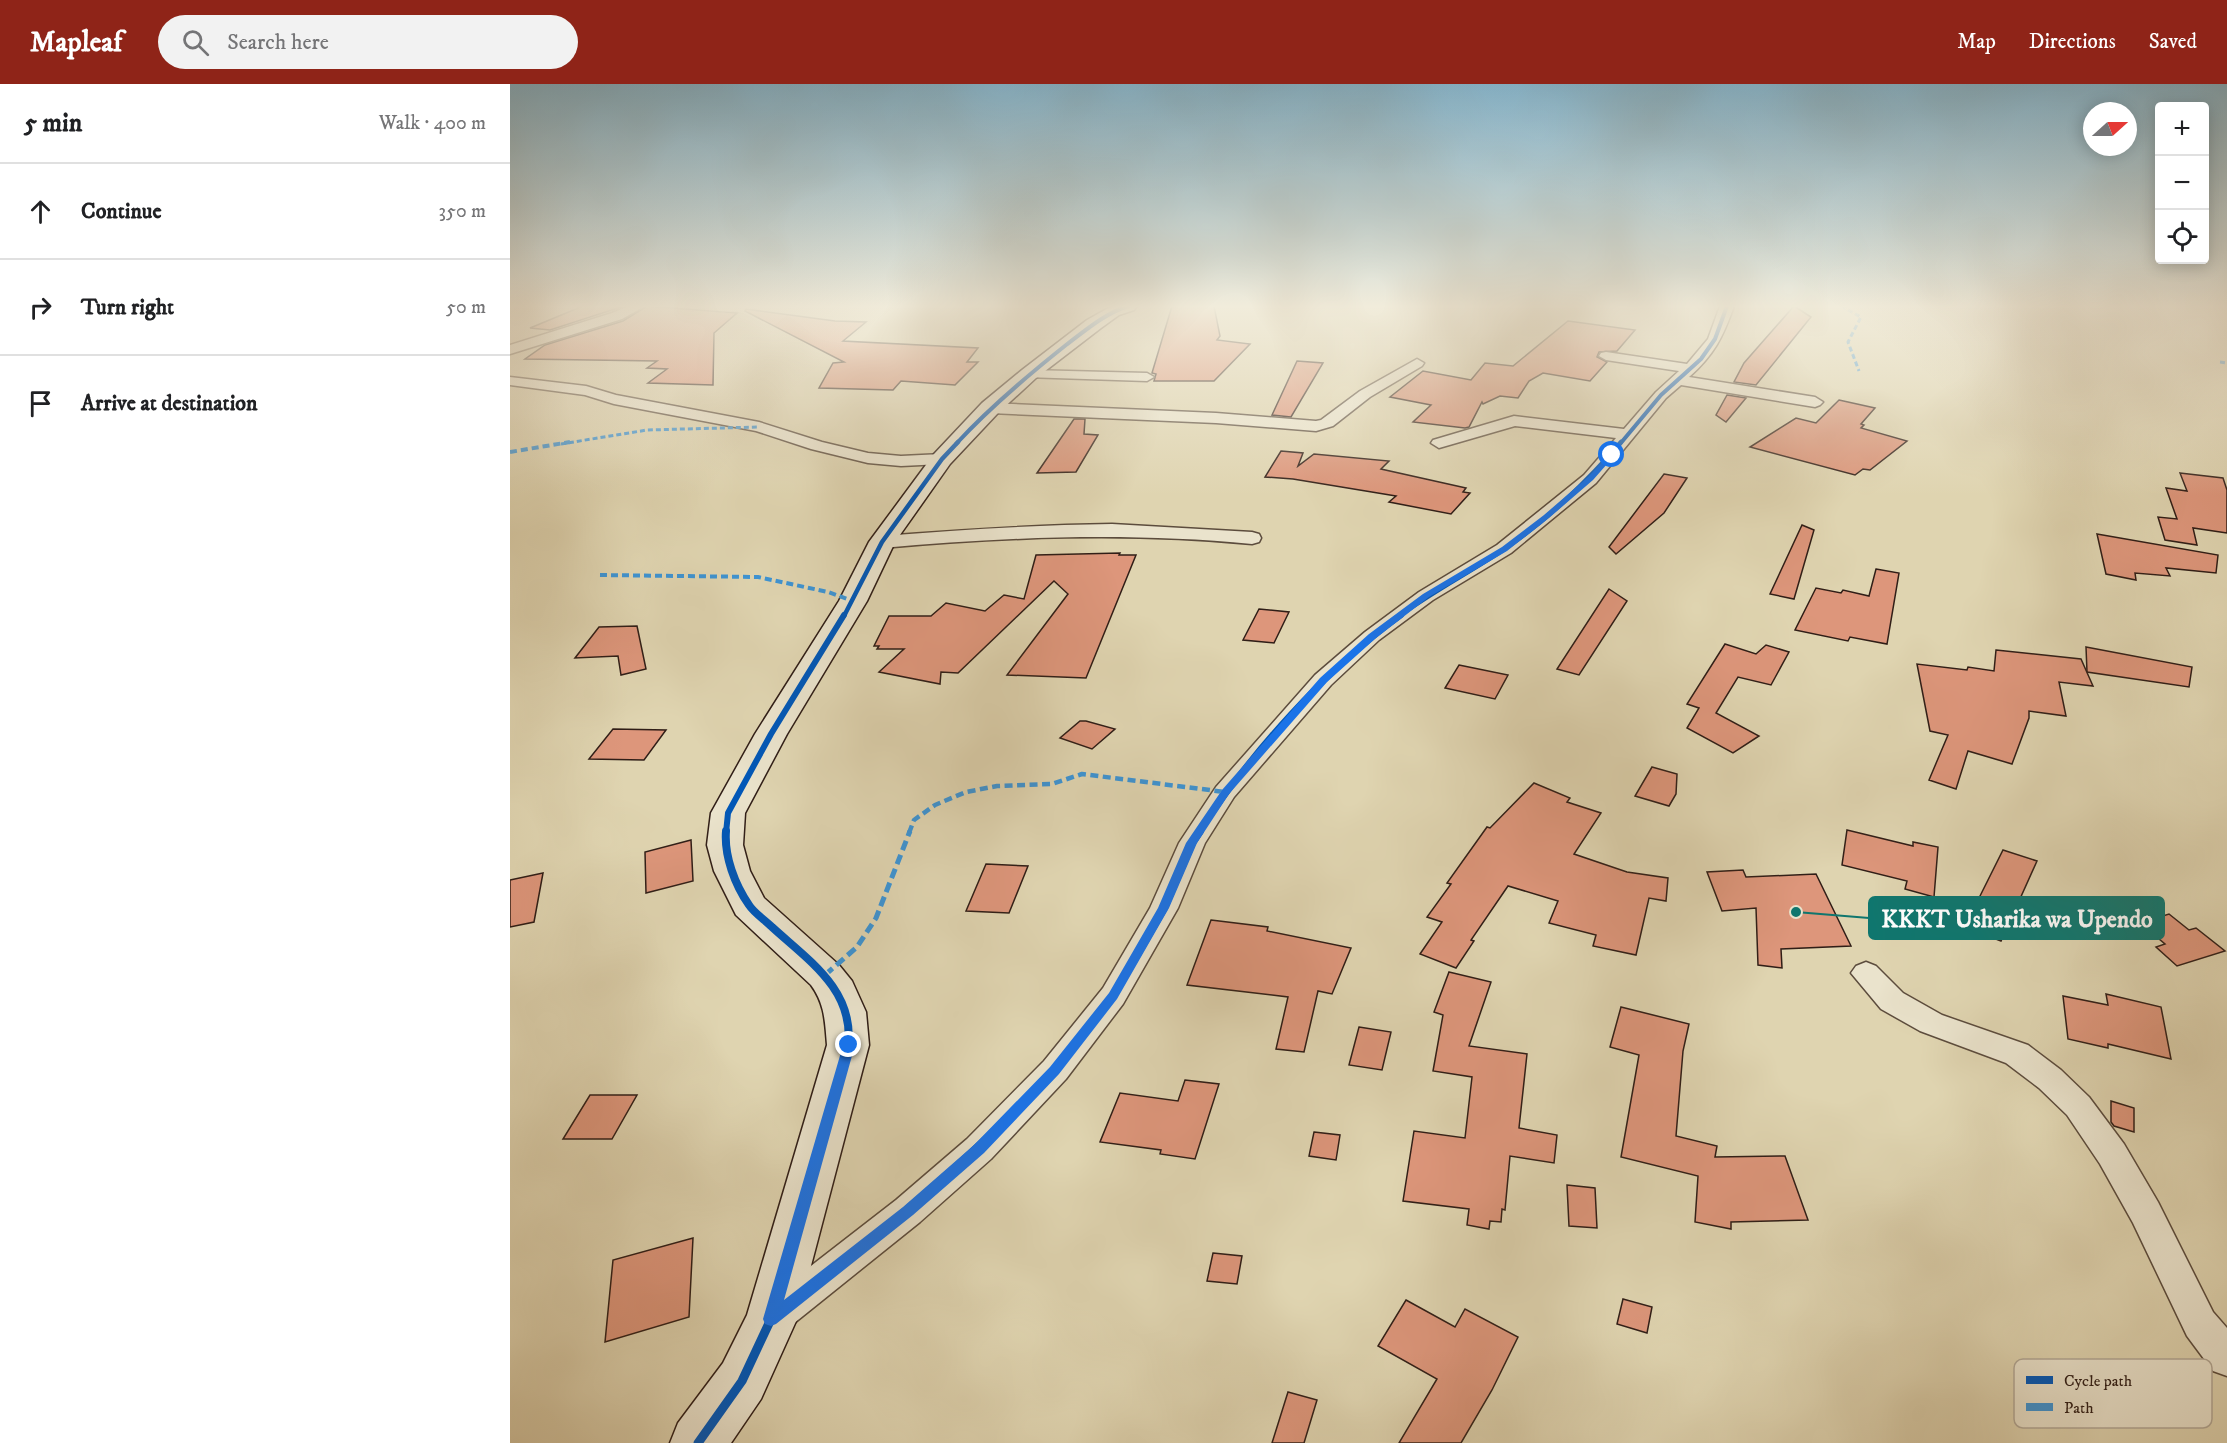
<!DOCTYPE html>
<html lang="en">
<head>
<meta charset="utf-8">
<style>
	body { margin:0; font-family:"IM FELL DW Pica",serif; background:#f2f2f2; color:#202124 }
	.controls { position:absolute; right:18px; top:18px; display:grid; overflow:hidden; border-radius:6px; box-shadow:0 3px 15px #0003 }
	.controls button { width:54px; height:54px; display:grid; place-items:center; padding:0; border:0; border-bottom:2px solid #e0e0e0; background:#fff; color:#202124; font:30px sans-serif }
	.compass { position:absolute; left:1573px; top:18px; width:54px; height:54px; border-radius:50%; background:#fff; box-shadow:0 3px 15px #0003; rotate:69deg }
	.stop { position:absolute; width:18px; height:18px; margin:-14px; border:4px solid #1a73e8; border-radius:50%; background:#fff }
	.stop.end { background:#1a73e8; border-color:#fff; box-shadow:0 2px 6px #0008 }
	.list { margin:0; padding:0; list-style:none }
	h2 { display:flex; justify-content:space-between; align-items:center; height:78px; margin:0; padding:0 24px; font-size:26px }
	h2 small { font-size:20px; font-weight:400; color:#757577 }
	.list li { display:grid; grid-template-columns:39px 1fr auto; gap:18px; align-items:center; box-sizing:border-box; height:96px; padding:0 24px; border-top:2px solid #e0e0e0 }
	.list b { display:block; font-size:22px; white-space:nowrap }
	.list em { font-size:20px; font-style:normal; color:#757577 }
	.icon { flex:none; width:33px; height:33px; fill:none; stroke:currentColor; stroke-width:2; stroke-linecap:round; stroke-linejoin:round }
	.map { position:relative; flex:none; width:1717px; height:1359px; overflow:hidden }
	header { display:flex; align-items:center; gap:36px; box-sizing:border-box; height:84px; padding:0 30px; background:#8f2418; color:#fff }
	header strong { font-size:28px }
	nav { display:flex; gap:33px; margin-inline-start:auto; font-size:21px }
	.search { width:420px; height:54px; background:#f2f2f2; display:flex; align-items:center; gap:15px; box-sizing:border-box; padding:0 21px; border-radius:33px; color:#757577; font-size:22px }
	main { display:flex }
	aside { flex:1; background:#fff }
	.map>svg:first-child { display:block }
	.building { fill:#dd967b; stroke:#301e17; stroke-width:1.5 }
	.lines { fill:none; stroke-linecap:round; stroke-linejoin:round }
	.street-casing { stroke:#5c4c3d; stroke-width:3 }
	.secondary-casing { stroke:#301e17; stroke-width:3 }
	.street { fill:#eae3cc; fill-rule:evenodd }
	.secondary { fill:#eae3cc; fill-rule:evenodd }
	.quiet-far3 { stroke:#3d94d4; stroke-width:3; stroke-dasharray:5 3; stroke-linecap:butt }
	.quiet-far2 { stroke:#3d94d4; stroke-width:4; stroke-dasharray:7 4; stroke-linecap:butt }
	.quiet-far1 { stroke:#3d94d4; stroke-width:4.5; stroke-dasharray:8 4.5; stroke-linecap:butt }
	.quiet { stroke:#3d94d4; stroke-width:5; stroke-dasharray:10 5; stroke-linecap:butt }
	.cycleway-far4-casing { stroke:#eae3cc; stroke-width:6 }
	.cycleway-far3-casing { stroke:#eae3cc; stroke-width:8 }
	.cycleway-far2-casing { stroke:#eae3cc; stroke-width:10 }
	.cycleway-far1-casing { stroke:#eae3cc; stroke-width:11 }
	.cycleway-casing { stroke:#eae3cc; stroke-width:13 }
	.cycleway-far4 { stroke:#0057b8; stroke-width:4 }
	.cycleway-far3 { stroke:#0057b8; stroke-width:4.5 }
	.cycleway-far2 { stroke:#0057b8; stroke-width:6 }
	.cycleway-far1 { stroke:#0057b8; stroke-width:8 }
	.cycleway { stroke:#0057b8; stroke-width:9 }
	.route { fill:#1a73e8 }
	.key { fill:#eae3cc; stroke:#b2a896; stroke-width:1.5 }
	.key-label { font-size:16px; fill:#301e17 }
	.leader { fill:none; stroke:#0f766e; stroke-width:2 }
	.callout-dot { fill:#0f766e; stroke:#eae3cc; stroke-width:2 }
	.callout { fill:#0f766e; stroke:#0f766e; stroke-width:2 }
	.callout-label { font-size:24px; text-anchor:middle; font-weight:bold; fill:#fff }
</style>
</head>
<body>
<header>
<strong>Mapleaf</strong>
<div class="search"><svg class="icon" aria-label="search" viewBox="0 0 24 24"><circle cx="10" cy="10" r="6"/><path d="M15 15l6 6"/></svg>Search here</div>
<nav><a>Map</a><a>Directions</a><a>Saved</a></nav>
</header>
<main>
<aside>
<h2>5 min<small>Walk · 400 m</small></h2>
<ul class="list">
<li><svg class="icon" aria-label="ahead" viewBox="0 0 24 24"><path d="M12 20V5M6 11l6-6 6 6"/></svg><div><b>Continue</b></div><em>350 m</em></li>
<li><svg class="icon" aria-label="right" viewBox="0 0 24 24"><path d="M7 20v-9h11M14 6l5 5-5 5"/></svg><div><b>Turn right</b></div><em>50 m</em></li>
<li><svg class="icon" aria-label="arrive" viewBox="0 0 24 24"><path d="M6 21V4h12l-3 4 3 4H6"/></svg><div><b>Arrive at destination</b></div></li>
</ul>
</aside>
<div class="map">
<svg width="1717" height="1359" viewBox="0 0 1717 1359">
	<rect width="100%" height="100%" fill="#dfd4b0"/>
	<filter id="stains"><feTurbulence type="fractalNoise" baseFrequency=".00333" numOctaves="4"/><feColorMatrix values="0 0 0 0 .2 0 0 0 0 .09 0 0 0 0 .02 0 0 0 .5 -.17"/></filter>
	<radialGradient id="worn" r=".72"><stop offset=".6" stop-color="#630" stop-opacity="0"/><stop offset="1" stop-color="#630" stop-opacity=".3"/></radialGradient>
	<!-- building -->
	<g class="building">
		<polygon points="73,222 114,222 40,246 20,244"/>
		<polygon points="137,222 227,229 204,249 203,301 138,299 157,285 137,284 147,277 15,275 35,261 113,237"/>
		<polygon points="662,222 704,222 710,252 707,256 740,260 704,297 644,297 646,290 642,289"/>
		<polygon points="1284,222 1301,233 1246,301 1224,298 1234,279"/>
		<polygon points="236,225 325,237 356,238 333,257 468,264 457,278 468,278 445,301 391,297 383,306 309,304 323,279 334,278 235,227"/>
		<polygon points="1058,237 1125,246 1107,267 1089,268 1087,273 1097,278 1080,297 1033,289 1019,297 1008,314 990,312 973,320 972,318 959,343 955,344 903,338 921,321 880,313 913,287 961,296 975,279 1003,282"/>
		<polygon points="787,277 813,279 781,333 762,331"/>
		<polygon points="1217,311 1236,314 1216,338 1206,331"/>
		<polygon points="1329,316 1365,324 1351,340 1354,341 1351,344 1397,357 1360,386 1353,385 1345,391 1240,363 1286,334 1306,339"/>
		<polygon points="564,335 575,335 574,350 588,351 566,388 527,389"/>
		<polygon points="771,367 793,369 788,382 804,370 879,377 871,385 956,404 953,408 960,409 941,430 879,418 886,412 783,395 755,393"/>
		<polygon points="1670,389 1713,394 1717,406 1717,449 1683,444 1687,461 1655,456 1648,433 1667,435 1656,404 1677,407"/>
		<polygon points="1154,390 1177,394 1154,429 1106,470 1099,463"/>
		<polygon points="1292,441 1304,446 1284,515 1260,510"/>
		<polygon points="1587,450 1708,471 1706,489 1656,484 1660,492 1625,489 1626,496 1596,490"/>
		<polygon points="610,469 609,471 626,471 576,594 497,591 558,510 544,497 448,589 431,588 430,600 369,588 394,565 367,565 369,562 364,562 379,532 421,532 436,519 475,527 494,511 514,515 526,471"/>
		<polygon points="1366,485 1389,489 1377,560 1340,553 1338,557 1285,546 1306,504 1331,509 1333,506 1359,512"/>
		<polygon points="1099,505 1117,517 1069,591 1047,585"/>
		<polygon points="749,525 779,528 764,559 733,556"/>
		<polygon points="127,542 136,585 111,591 108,572 65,574 89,543"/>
		<polygon points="1215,560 1246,570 1256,561 1279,568 1261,601 1228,593 1206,629 1249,652 1223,669 1177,644 1189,624 1177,620"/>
		<polygon points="1576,563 1682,583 1679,603 1577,588"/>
		<polygon points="1486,566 1571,575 1583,602 1549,598 1556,632 1519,627 1519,634 1502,680 1458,667 1446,705 1419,696 1438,651 1420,647 1407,580 1457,586 1458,583 1484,587"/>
		<polygon points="949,581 998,591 985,615 935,604"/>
		<polygon points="570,637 576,637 605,645 582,665 550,654"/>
		<polygon points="103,645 156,646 134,676 79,675"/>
		<polygon points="1142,683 1167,690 1166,710 1159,722 1125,712"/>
		<polygon points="1024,699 1060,714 1057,718 1091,729 1064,770 1117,788 1158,794 1156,817 1139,814 1126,871 1083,862 1086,851 1039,839 1048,817 998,802 961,856 964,857 946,884 910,870 932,838 917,833 941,800 937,799 977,743 980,744"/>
		<polygon points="1337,746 1403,762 1403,758 1428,763 1424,813 1395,805 1397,797 1332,781"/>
		<polygon points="181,756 183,797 136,809 135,768"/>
		<polygon points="1493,766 1527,777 1491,857 1452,842 1467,813 1469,814"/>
		<polygon points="476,780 518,782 499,829 456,827"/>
		<polygon points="1233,786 1236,793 1306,790 1341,862 1271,865 1272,884 1248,881 1246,824 1212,827 1197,788"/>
		<polygon points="33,789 24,838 0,843 0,796"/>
		<polygon points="1659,830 1679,846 1686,844 1715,867 1667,882 1646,863 1655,860 1630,839"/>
		<polygon points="701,836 758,843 757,847 841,864 822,910 808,907 794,968 766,965 778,913 677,901"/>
		<polygon points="939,888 981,898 959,962 1017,970 1009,1044 1047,1051 1044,1079 1000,1072 995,1126 992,1125 991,1138 980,1137 979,1145 957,1141 959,1125 893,1117 904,1047 955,1054 962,993 923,987 933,931 924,928"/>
		<polygon points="1596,910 1651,923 1661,975 1598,960 1598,964 1558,955 1553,912 1598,921"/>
		<polygon points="1111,923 1179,940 1173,967 1166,1052 1207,1062 1205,1073 1275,1072 1298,1136 1221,1138 1221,1145 1185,1138 1188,1092 1111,1073 1129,971 1100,963"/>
		<polygon points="849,943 881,948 872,986 839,981"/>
		<polygon points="675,996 709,1000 685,1075 650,1070 651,1066 590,1058 610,1009 668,1017"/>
		<polygon points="80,1011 127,1011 102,1055 53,1055"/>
		<polygon points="1601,1017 1624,1024 1624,1048 1604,1042 1601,1038"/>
		<polygon points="804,1048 830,1051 826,1076 799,1072"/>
		<polygon points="1057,1101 1085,1104 1087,1144 1059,1142"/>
		<polygon points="183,1154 179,1233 95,1258 103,1176"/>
		<polygon points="703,1169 732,1172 727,1200 697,1197"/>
		<polygon points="1113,1215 1142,1223 1137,1249 1107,1240"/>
		<polygon points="896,1216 945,1243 955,1225 1008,1253 982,1306 951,1359 889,1359 927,1295 868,1262"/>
		<polygon points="778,1308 807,1316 794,1359 762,1359"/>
	</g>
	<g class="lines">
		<defs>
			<g id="street">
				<polygon points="119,222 135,222 112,235 0,270 0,261 102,229"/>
				<path d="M1210,222H1224C1213,253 1204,271 1179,293L1305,313L1313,318L1310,321L1305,323L1171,301L1156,314L1086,399L1001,469L923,516L869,556L821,601L724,713L695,759L668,824L613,920L556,995L481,1075L410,1138L283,1240L270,1245L257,1240L251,1228L257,1216L386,1116L457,1055L534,977L593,904L640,824L669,759L706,703L805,591L855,548L909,508L987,461L1074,391L1106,354L1005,342L929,364L921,359L923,356L1004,332L1114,345L1146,308L1169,287L1096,276L1089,272L1091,269L1096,268L1177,280L1198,255Z"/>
				<polygon points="907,275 914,279 912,282 860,313 823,342 806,347 706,339 480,329 472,324 480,319 706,329 806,337 811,336 850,307"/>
				<polygon points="519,286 637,289 644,293 637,297 514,293 512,290"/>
				<polygon points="0,293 76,302 106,311 249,338 312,358 358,369 391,372 432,370 440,375 432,380 391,382 358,379 301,365 246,347 104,320 75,311 0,301"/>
				<path d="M602,440L742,448L749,450L751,454L749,458L742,460C618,448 496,453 372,464L365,462L363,458L365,454L372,452C449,446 525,441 602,440Z"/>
				<polygon points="1356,878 1366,882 1393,909 1432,931 1518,961 1551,986 1579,1013 1614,1060 1648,1118 1703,1228 1717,1244 1717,1292 1703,1287 1677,1252 1623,1139 1590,1080 1557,1031 1529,1004 1496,979 1410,947 1371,925 1341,889 1346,882"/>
			</g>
			<path id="secondary" d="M602,222H627L624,226L609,231L591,244L526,294L488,329L440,380L385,458L357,517L277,650L235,729L233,761L240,787L254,814L329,881L342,897L356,928L359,961L287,1235L251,1315L221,1359H160L168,1339L213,1279L237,1231L317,961C315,938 315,920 301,901L226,831L204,787L197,761L201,729L245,650L329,517L359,458L424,370L472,319L512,286L577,236Z"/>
		</defs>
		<!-- street casing -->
		<use href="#street" class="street-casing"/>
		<!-- secondary casing -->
		<use href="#secondary" class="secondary-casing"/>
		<!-- street -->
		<use href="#street" class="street"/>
		<!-- secondary -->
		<use href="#secondary" class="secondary"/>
		<!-- quiet-far3 -->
		<g class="quiet-far3">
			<polyline points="1331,222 1351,233 1338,258 1349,287"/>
			<polyline points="1386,222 1389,222"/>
			<polyline points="1710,278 1717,279"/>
			<polyline points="51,360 137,346 249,343"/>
		</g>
		<!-- quiet-far2 -->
		<g class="quiet-far2">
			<polyline points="0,368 60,358"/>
			<polyline points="90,491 248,493 318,508 343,517"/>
		</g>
		<!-- quiet-far1 -->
		<polyline class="quiet-far1" points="399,749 404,736 425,721 456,708 487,702 542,700 572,690 715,708"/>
		<!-- quiet -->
		<polyline class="quiet" points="315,891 347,863 366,834 400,747"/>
		<defs>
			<g id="cycleway-far4">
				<path d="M446,360C480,323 517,292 556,261C576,246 594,230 618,222"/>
				<polyline points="1110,360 1151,311 1191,275 1205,255 1217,222"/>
			</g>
			<g id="cycleway-far3">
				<polyline points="334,532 372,458 432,375 448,358"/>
				<path d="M889,532C922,508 958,489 993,466C1035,438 1078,397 1111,358"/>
			</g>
			<g id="cycleway-far2">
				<polyline points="216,749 218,729 261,650 334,531"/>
				<path d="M689,749C740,669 814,587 891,531"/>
			</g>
			<g id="cycleway-far1">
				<path d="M216,747C214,772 225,801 239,821C244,829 255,836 262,843C298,876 345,906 338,962C335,981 327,1001 321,1020"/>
				<polyline points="512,1020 545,986 603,912 654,824 682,759 690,747"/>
			</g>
			<g id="cycleway">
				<path d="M261,1235C349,1166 436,1099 514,1018"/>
				<polyline points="188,1359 232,1297 261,1235 322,1018"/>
			</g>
		</defs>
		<!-- cycleway-far4 casing -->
		<use href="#cycleway-far4" class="cycleway-far4-casing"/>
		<!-- cycleway-far3 casing -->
		<use href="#cycleway-far3" class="cycleway-far3-casing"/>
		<!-- cycleway-far2 casing -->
		<use href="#cycleway-far2" class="cycleway-far2-casing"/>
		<!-- cycleway-far1 casing -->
		<use href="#cycleway-far1" class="cycleway-far1-casing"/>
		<!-- cycleway casing -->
		<use href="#cycleway" class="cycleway-casing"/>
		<!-- cycleway-far4 -->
		<use href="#cycleway-far4" class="cycleway-far4"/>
		<!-- cycleway-far3 -->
		<use href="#cycleway-far3" class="cycleway-far3"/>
		<!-- cycleway-far2 -->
		<use href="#cycleway-far2" class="cycleway-far2"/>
		<!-- cycleway-far1 -->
		<use href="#cycleway-far1" class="cycleway-far1"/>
		<!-- cycleway -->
		<use href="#cycleway" class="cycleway"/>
	</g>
	<!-- sky -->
	<linearGradient id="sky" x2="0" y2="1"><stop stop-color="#86b6ce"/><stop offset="0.54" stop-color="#f1ecdb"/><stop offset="1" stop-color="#f1ecdb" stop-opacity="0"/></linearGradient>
	<rect width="1717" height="412" fill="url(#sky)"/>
	<!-- route -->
	<polygon class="route" points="1100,370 1105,371 1083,396 1039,434 997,467 919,513 866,554 817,598 719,710 687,759 659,824 607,915 549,990 474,1069 403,1131 266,1240 261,1242 255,1240 253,1235 334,958 343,958 345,961 274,1216 393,1123 464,1061 540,983 599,909 648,824 676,759 712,706 810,594 859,550 913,510 992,463 1034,431 1078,393"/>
	<!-- legend -->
	<rect x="1504" y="1275" width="198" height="69" rx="9" class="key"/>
	<rect x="1516" y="1292" width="27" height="8" fill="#0057b8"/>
	<rect x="1516" y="1319" width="27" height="8" fill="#3d94d4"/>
	<g class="key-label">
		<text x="1554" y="1302">Cycle path</text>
		<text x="1554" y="1329">Path</text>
	</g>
	<!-- callouts -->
	<path class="leader" d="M1286 828L1359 834"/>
	<circle class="callout-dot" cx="1286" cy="828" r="6"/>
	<rect class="callout" x="1359" y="813" width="295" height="42" rx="6"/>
	<g class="callout-label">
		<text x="1507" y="843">KKKT Usharika wa Upendo</text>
	</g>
	<rect width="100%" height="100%" filter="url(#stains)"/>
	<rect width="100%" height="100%" fill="url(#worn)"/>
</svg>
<div class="controls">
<button>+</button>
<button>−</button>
<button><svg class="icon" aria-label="locate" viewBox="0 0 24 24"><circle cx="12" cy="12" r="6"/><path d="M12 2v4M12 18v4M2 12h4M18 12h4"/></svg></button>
</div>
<svg class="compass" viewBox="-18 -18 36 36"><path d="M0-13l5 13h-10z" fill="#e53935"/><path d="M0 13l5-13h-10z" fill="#757577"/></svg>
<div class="stop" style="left:1102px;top:371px"></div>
<div class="stop end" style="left:339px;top:961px"></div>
</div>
</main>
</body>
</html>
